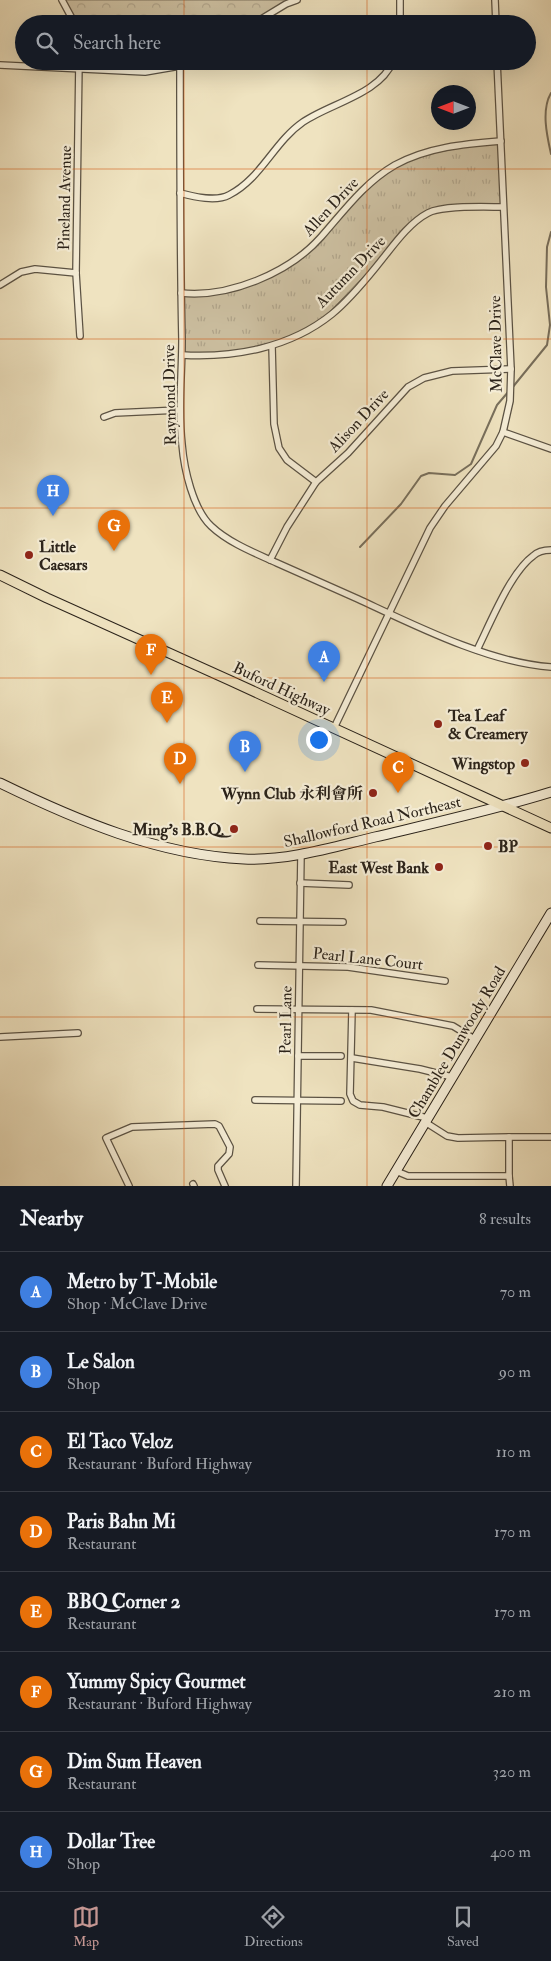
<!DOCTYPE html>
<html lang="en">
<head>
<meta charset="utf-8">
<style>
	body { margin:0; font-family:"IM FELL Double Pica","Noto Serif SC",serif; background:#242831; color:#f1f3f6 }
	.compass { position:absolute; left:431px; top:85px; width:45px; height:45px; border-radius:50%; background:#171b24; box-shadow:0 5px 20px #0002; rotate:270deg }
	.you { position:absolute; left:318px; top:739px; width:18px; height:18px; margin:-12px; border:4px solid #fff; border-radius:50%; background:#1a73e8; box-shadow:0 0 0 8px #1a73e833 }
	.badge { display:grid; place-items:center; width:32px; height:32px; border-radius:50%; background:#c59692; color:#fff; font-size:16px; font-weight:700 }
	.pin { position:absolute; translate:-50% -41px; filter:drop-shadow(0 1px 2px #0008) }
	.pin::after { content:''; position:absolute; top:26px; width:18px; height:15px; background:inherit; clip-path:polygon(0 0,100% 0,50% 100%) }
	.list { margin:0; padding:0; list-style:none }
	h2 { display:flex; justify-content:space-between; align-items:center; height:65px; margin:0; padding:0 20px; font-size:21px }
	h2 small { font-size:16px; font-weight:400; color:#9ea1a6 }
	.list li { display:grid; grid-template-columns:32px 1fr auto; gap:15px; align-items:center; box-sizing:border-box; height:80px; padding:0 20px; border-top:1px solid #363941 }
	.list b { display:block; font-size:19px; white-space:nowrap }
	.list p { margin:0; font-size:16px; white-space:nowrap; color:#9ea1a6 }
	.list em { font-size:16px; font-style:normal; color:#9ea1a6 }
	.icon { flex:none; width:28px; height:28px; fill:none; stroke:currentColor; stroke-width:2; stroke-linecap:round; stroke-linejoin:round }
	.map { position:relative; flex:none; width:551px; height:1186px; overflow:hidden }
	.search { position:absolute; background:#171b24; box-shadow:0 5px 20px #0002; left:15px; right:15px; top:15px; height:55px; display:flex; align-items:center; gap:12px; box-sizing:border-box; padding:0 18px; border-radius:28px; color:#9ea1a6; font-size:19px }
	.sheet { height:705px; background:#171b24 }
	nav { display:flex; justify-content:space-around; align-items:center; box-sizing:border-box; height:70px; border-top:1px solid #363941; background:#171b24; font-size:14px; color:#9ea1a6 }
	nav a { display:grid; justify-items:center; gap:2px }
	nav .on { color:#c59692 }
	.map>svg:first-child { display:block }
	.forest { fill:url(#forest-crowns); stroke:#7c725f }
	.park { fill:url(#park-tufts); stroke:#7c725f }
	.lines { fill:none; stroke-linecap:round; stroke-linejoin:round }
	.stream { stroke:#786f5c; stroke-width:2 }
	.street-casing { stroke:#5c5344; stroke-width:8 }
	.secondary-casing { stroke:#2b231a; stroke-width:11 }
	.primary-casing { stroke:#2b231a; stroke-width:11 }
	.street { stroke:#f5edd6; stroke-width:5.5 }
	.secondary { stroke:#f5edd6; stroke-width:9 }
	.primary { stroke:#efe3c0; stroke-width:9 }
	.grid { fill:none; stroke:#d5540d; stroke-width:1; stroke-opacity:0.55 }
	.poi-dot { fill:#8f2418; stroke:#f5edd6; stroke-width:2 }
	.labels { text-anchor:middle; stroke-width:4.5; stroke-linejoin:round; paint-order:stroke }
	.street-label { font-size:16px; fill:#2b231a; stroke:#f5edd6 }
	.poi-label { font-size:16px; font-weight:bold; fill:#2b231a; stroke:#f5edd6; text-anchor:end }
</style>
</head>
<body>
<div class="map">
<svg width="551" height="1186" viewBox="0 0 551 1186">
	<defs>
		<pattern id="forest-crowns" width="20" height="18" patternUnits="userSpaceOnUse" patternTransform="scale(1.25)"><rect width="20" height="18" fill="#cec2a4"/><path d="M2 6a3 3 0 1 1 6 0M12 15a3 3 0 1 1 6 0" fill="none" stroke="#b1a68d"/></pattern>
		<pattern id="park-tufts" width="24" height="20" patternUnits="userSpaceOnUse" patternTransform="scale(1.25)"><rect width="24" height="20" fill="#cec2a4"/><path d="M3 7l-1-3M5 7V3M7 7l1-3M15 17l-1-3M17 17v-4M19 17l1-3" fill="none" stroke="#b1a68d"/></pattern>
	</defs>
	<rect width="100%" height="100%" fill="#efe3c0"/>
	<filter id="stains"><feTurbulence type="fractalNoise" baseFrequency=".004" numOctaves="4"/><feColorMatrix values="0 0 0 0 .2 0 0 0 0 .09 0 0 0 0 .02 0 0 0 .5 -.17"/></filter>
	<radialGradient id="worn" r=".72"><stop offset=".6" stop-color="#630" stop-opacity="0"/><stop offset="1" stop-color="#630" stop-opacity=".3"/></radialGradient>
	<!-- forest -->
	<g class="forest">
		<polygon points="63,0 296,0 253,24 75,24"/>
		<polygon points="78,61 194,61 182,68 111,68 78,72"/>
	</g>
	<!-- park -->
	<polygon class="park" points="502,140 503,206 443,209 421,217 316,326 266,348 183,356 181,294 234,289 278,272 320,240 380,173 413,157"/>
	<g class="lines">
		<!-- stream -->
		<g class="stream">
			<path d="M551,93C541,110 547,136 551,154"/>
			<polyline points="512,388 547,345 550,325 546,287 547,247 551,232"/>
			<polyline points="360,547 401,504 421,476 429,473 455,475 471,464 497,405 509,391"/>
		</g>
		<defs>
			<g id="street">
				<polyline points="62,0 75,24"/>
				<polyline points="495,0 496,24"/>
				<polyline points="253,24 286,4 297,0"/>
				<polyline points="400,24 400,0"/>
				<polyline points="79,61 76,273 80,336"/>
				<polyline points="0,65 145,72 180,66 191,61"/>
				<path d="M180,66C180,157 180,249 182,340C182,375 178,409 182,444C184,469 193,509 211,526C229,543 255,553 277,563C304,575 331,587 358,599C414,625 489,663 551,667"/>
				<path d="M180,193C195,197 216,202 229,195C261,179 274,142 303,122C331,103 380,94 393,61"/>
				<polyline points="0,285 21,272 35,269 76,273"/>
				<path d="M181,293C229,298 289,273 321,237C344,211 364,183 395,165C428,147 464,144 501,141"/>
				<polyline points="272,346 274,424 279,448 287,460 316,482"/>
				<path d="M182,355C234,358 290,348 332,314C348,301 363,283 376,267C391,249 407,224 428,213C443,205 486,207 503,207"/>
				<polyline points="104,417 115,413 179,410"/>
				<polyline points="503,432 551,449"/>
				<polyline points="270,560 287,527 316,482 348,453 408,387 424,378 452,371 511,369"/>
				<path d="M477,650C490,624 510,573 533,556C538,551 544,550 551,550"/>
				<polyline points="334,728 430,528 445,506 496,446 503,432 510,401 511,369 497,61"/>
				<polyline points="300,883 349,885"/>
				<polyline points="260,921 343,922"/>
				<polyline points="258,965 348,967 445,981"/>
				<polyline points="257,1009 371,1010 453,1026 476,1040"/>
				<polyline points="352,1010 350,1094 353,1101 360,1105 383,1107 427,1118"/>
				<polyline points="0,1037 78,1033"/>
				<polyline points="298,1056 341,1056"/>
				<polyline points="352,1058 420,1069 452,1077"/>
				<polyline points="255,1100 341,1101"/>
				<polyline points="509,1137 551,1137"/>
				<polyline points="396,1171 408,1176 509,1176 509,1137 458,1138 447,1136 425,1122"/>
				<polyline points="509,1176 510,1186"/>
				<polyline points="193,1184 194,1186"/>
				<polyline points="129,1186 106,1138 132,1127 215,1124 219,1126 230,1147 229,1154 218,1166 218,1170 225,1186"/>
				<polyline points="296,1186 301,854"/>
			</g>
			<g id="secondary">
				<path d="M0,783C76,820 158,855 244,859C288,861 333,847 375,837C434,823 493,810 551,792"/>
				<polyline points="387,1186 551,913"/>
			</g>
			<polyline id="primary" points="0,575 47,598 229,680 551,828"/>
		</defs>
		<!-- street casing -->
		<use href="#street" class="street-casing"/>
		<!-- secondary casing -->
		<use href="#secondary" class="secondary-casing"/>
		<!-- primary casing -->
		<use href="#primary" class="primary-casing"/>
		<!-- street -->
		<use href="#street" class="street"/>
		<!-- secondary -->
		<use href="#secondary" class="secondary"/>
		<!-- primary -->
		<use href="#primary" class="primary"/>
	</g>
	<!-- grid -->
	<path class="grid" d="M184,0V24M367,0V24M184,61V1186M367,61V1186M0,169H551M0,339H551M0,508H551M0,678H551M0,847H551M0,1017H551"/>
	<!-- markers -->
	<g class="poi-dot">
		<circle cx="29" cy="555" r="5"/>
		<circle cx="438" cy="724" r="5"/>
		<circle cx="525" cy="763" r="5"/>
		<circle cx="373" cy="793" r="5"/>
		<circle cx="234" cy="829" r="5"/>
		<circle cx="488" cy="846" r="5"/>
		<circle cx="439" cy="867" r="5"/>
	</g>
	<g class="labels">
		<!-- street labels -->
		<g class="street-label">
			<text transform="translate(64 198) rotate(-89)" y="6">Pineland Avenue</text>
			<text transform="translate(330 206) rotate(-47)" y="6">Allen Drive</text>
			<text transform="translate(350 271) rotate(-46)" y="6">Autumn Drive</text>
			<text transform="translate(495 344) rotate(-91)" y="6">McClave Drive</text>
			<text transform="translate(169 395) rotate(-91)" y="6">Raymond Drive</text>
			<text transform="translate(358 420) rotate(-47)" y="6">Alison Drive</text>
			<text transform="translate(282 688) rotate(25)" y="6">Buford Highway</text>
			<text transform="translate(372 821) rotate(-13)" y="6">Shallowford Road Northeast</text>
			<text transform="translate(368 958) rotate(6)" y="6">Pearl Lane Court</text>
			<text transform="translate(285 1020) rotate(-89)" y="6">Pearl Lane</text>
			<text transform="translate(456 1042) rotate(-59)" y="6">Chamblee Dunwoody Road</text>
		</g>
		<!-- poi labels -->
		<g class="poi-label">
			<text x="39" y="552" text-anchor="start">Little<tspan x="39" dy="18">Caesars</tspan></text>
			<text x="448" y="721" text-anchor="start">Tea Leaf<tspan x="448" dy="18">&amp; Creamery</tspan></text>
			<text x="515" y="769">Wingstop</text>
			<text x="363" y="799">Wynn Club 永利會所</text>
			<text x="224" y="835">Ming's B.B.Q.</text>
			<text x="498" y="852" text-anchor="start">BP</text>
			<text x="429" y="873">East West Bank</text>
		</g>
	</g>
	<rect width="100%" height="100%" filter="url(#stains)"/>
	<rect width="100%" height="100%" fill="url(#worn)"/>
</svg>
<svg class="compass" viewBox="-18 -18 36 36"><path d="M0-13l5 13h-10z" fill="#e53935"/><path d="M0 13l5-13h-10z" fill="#9ea1a6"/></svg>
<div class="you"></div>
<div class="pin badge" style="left:324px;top:682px;background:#3f7fe0">A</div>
<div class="pin badge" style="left:245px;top:772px;background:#3f7fe0">B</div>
<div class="pin badge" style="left:398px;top:793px;background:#e8710a">C</div>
<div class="pin badge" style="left:180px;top:784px;background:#e8710a">D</div>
<div class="pin badge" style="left:167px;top:723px;background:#e8710a">E</div>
<div class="pin badge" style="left:151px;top:675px;background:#e8710a">F</div>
<div class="pin badge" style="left:114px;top:551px;background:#e8710a">G</div>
<div class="pin badge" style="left:53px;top:516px;background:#3f7fe0">H</div>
<div class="search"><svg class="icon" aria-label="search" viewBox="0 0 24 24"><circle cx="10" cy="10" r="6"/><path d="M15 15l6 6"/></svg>Search here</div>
</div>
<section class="sheet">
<h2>Nearby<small>8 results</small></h2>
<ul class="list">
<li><span class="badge" style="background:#3f7fe0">A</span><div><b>Metro by T-Mobile</b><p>Shop · McClave Drive</p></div><em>70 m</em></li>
<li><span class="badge" style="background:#3f7fe0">B</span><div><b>Le Salon</b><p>Shop</p></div><em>90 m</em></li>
<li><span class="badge" style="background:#e8710a">C</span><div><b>El Taco Veloz</b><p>Restaurant · Buford Highway</p></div><em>110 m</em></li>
<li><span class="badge" style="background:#e8710a">D</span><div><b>Paris Bahn Mi</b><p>Restaurant</p></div><em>170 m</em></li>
<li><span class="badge" style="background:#e8710a">E</span><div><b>BBQ Corner 2</b><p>Restaurant</p></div><em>170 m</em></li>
<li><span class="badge" style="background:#e8710a">F</span><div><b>Yummy Spicy Gourmet</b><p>Restaurant · Buford Highway</p></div><em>210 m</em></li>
<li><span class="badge" style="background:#e8710a">G</span><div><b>Dim Sum Heaven</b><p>Restaurant</p></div><em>320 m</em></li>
<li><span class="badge" style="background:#3f7fe0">H</span><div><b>Dollar Tree</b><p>Shop</p></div><em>400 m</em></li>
</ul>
</section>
<nav>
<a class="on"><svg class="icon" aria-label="map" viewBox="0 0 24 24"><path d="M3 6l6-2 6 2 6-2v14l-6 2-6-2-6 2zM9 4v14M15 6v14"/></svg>Map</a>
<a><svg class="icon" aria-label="directions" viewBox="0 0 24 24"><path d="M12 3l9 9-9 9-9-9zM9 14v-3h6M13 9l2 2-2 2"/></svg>Directions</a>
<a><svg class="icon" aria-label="saved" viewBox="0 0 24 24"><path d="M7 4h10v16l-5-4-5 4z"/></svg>Saved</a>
</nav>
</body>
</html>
